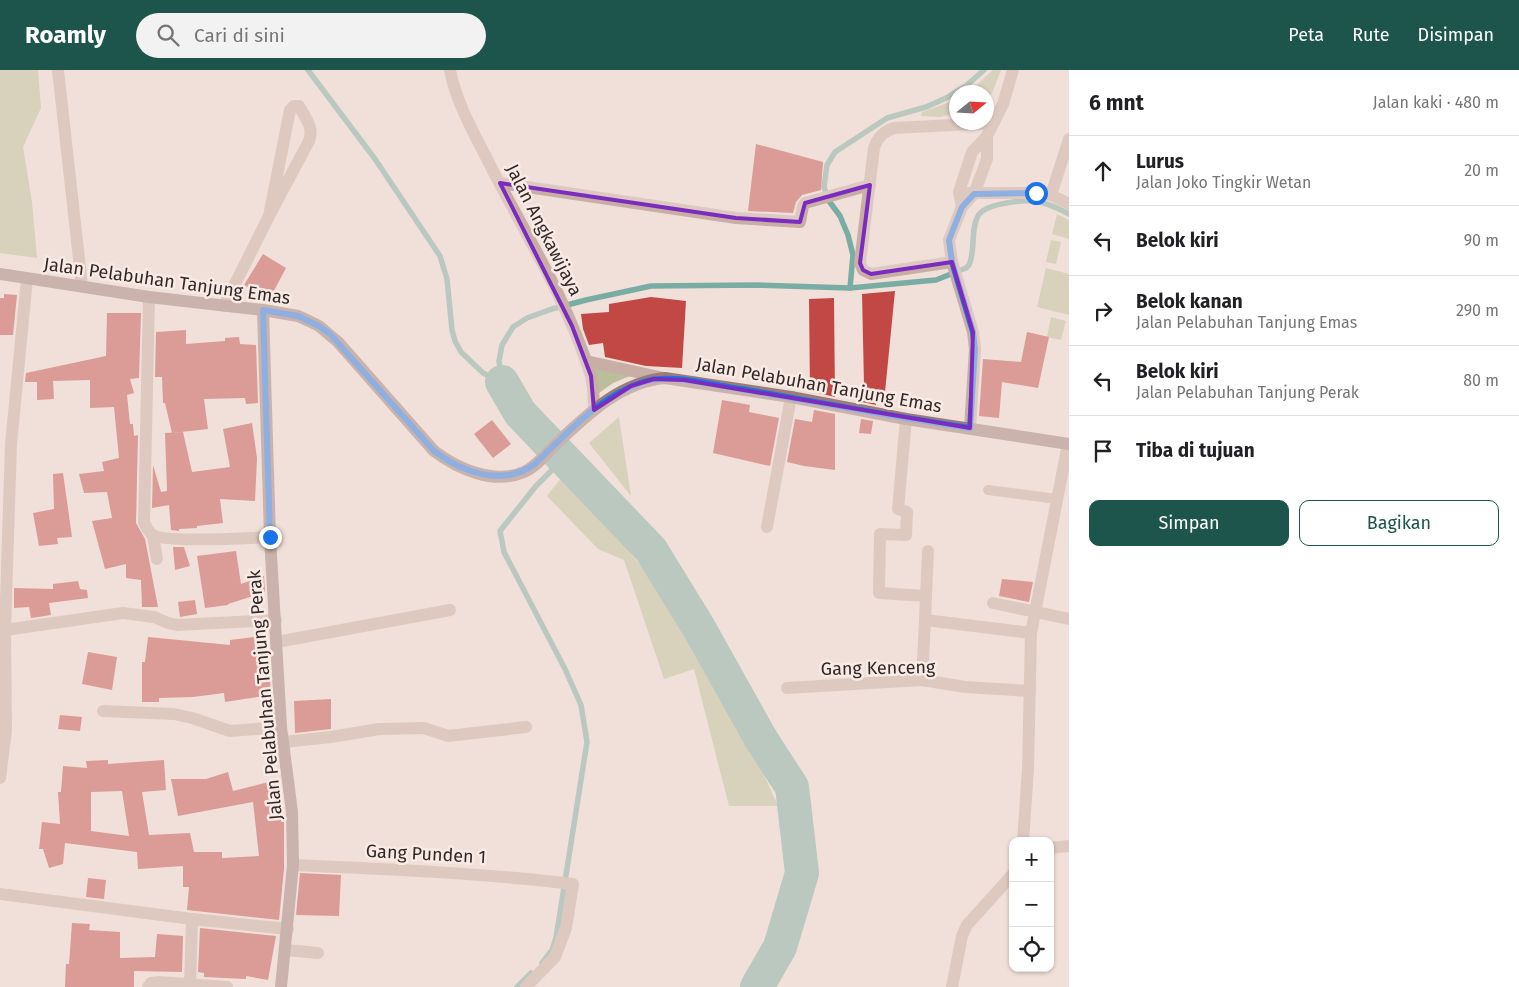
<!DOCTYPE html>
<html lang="id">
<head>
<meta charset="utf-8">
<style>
	body { margin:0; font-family:"Fira Sans",sans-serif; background:#f2f2f2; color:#202124 }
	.controls { position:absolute; right:15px; bottom:15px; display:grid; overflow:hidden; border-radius:10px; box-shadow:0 1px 4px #0004 }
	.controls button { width:45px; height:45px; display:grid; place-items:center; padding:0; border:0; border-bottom:1px solid #e0e0e0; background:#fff; color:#202124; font:25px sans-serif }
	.compass { position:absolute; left:949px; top:15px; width:45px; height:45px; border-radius:50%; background:#fff; box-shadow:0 1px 4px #0004; rotate:72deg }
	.stop { position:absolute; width:15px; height:15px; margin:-11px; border:4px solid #1a73e8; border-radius:50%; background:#fff }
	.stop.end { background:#1a73e8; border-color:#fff; box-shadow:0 1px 5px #0008 }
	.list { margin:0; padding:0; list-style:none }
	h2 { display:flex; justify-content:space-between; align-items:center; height:65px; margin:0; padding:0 20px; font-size:21px }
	h2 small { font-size:16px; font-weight:400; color:#757577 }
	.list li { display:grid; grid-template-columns:32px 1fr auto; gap:15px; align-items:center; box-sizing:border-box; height:70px; padding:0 20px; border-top:1px solid #e0e0e0 }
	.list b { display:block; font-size:19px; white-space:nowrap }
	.list p { margin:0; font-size:16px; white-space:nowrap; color:#757577 }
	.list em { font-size:16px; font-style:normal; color:#757577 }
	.actions { display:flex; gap:10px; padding:15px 20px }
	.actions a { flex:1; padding:11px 0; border:1px solid #1d544b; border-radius:10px; text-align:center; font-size:18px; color:#1d544b }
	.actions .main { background:#1d544b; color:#fff }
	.icon { flex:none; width:28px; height:28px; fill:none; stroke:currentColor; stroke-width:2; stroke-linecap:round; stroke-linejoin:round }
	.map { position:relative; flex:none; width:1069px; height:917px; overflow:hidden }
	header { display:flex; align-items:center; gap:30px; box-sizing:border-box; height:70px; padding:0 25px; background:#1d544b; color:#fff }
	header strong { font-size:24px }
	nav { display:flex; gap:28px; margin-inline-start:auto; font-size:18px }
	.search { width:350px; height:45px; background:#f2f2f2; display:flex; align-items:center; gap:12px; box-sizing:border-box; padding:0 18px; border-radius:28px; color:#757577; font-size:19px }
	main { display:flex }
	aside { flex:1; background:#fff }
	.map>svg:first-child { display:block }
	.green { fill:#babf99 }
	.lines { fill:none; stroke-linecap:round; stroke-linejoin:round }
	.stream { stroke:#79aca3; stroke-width:5.5 }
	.river { stroke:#79aca3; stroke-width:34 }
	.building { fill:#c24845; fill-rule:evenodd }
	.lane { stroke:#c8aea5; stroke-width:10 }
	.street { stroke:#c8aea5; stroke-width:12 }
	.secondary { stroke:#9b7c77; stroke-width:12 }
	.route { stroke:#1a73e8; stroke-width:6 }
	.marked { fill:none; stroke:#7b2cbf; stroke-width:4; stroke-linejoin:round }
	.labels { text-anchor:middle; stroke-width:5; stroke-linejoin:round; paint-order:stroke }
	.street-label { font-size:18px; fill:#342826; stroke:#f8ebe5 }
</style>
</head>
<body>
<header>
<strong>Roamly</strong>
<div class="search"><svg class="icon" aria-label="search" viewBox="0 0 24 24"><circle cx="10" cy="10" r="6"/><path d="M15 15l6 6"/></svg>Cari di sini</div>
<nav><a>Peta</a><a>Rute</a><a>Disimpan</a></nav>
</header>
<main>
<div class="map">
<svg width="1069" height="917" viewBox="0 0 1069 917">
	<rect width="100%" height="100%" fill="#f0e0d9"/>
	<!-- green -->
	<g class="green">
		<polygon points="0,0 38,0 41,38 23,77 32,132 37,188 0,183"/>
		<polygon points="993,0 1001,0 992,23 987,29 986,22 969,22"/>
		<polygon points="956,30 956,43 940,47 921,46 922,42"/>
		<polygon points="1057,144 1069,150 1069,169 1052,164"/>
		<polygon points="1051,170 1061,172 1056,194 1046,192"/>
		<polygon points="1046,198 1069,204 1069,245 1037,237"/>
		<polygon points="1051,247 1066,251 1061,270 1047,267"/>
		<polygon points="593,298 630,306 613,313 599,323"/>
		<polygon points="619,347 631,426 589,373"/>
		<polygon points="564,404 647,503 747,667 778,736 729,736 694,599 664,609 624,490 598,479 547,426"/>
	</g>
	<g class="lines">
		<!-- stream -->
		<g class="stream">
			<polyline points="308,0 375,89 440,186 447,209 452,260 455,271 461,282 483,303 502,312"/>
			<polyline points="850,218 853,185 848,165 840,146 829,131 824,117 827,95 835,82 887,48 926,37 946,28 967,15 984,0"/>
			<path d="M502,312L499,291L502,275L513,257L527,248L552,239L586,230L651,216L757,215L850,218L936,210L966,198L969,195C976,180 970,160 978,146C984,134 1020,130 1033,131C1045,132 1058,138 1069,144"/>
			<polyline points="542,893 552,880 556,868 587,672 581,635 565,599 504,482 500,461 536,416 564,388"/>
			<polyline points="517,917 531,903"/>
		</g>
		<!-- river -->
		<polyline class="river" points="502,312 520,343 651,480 699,558 761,669 792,717 802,803 780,877 757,917"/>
	</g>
	<!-- building -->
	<g class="building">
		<polygon points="756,74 823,92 821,120 802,125 796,132 793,143 748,141"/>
		<polygon points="263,184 286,198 269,230 244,215"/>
		<polygon points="895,221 884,332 876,330 876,335 862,332 864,314 862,224"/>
		<polygon points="4,224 17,225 13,265 0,265 0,228 4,228"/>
		<polygon points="651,227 686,231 682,298 646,296 605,287 603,273 589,275 583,259 581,244 609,242 609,234"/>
		<polygon points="834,228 835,327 810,321 809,229"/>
		<polygon points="107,243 141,243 139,308 130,309 134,323 127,325 130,354 133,354 134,366 138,365 136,453 145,469 158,537 142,537 141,510 126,508 126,494 105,499 92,451 112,448 107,422 84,423 79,404 104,401 102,392 119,388 114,337 90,338 90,310 53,311 54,329 37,330 37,312 25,312 26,303 106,286"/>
		<polygon points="186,260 186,274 225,271 225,268 239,267 240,274 256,275 258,333 246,334 245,328 204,329 208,359 172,363 165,333 163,333 162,307 155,307 156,262"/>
		<polygon points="1027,262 1049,267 1038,318 1002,312 999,348 979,346 983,289 1021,292"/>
		<polygon points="722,330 750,335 749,342 779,348 770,396 713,383"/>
		<polygon points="814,340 835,344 835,400 804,396 787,392 795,349 812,352"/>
		<polygon points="861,349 873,351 871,364 859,363"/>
		<polygon points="492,350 511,374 493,388 474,364"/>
		<polygon points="252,353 257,388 255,431 220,429 223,453 197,456 197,458 179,459 179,461 171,460 169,435 152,438 153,395 161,422 167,421 165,363 183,362 192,402 230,397 223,359"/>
		<polygon points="63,403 72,467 57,468 58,474 39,476 33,443 54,439 53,404"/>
		<polygon points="173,477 184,477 190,496 175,500"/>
		<polygon points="236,481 241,514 264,506 265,522 228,534 228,535 205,538 197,486"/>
		<polygon points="1002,509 1033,512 1029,532 999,526"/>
		<polygon points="78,511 80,519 87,520 88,528 49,533 51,545 31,548 29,537 14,538 14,518 53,519 53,514"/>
		<polygon points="195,530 197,544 180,547 178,532"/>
		<polygon points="263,566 267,594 269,595 271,625 225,632 224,623 193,627 159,628 159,632 142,632 142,592 145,592 148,567 230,575 230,570"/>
		<polygon points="88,582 117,587 112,620 82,614"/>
		<polygon points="331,629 331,659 295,663 294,631"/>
		<polygon points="60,645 82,647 80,661 58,659"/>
		<path d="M108,690V694L164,690L166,720L142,722L149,765L190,763L194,782H222V788L259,786L253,732L178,746L171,709H206L228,702L233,721L273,711L280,738H282L284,753V799L279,850L187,840L189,817H183V796L138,799L137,782L65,773L63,794L49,798L43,779H39L42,752L60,754L58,722H61L63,696L87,698L86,691ZM122,721L129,766L91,761V722Z"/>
		<polygon points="300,803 341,805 339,846 296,845"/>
		<polygon points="88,808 106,810 104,829 86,827"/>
		<polygon points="72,853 90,854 89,860 120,862 120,888 155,887 157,864 183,866 182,902 134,901 134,917 65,917 66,894 69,894"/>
		<polygon points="200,858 276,866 268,910 246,906 246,909 204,907 204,903 198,902"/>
	</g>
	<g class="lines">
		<!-- lane -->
		<polyline class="lane" points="988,420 1057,429"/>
		<!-- street -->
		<g class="street">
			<polyline points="58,0 82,216"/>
			<path d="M450,0C457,36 477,68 493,101C528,168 568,232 591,306L593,318L594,340"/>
			<polyline points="500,113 736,148 800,152 803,136 805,133 870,115"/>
			<polyline points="966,123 1036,123 1051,125 1069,134"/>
			<polyline points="1051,125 1069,69"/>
			<polyline points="962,137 959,122 972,82 987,66 1003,34 1013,0"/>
			<path d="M952,192L871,204L863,200L860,193L874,78C878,67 883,62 894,58L993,53"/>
			<path d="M149,227L144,453C147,457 149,463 153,465C165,473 250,468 270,467"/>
			<path d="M224,236L269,146L309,71C314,57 306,49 299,36H294L290,40L269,146"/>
			<polyline points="586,291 664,308"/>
			<polyline points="906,349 898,439 907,442 906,465 880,464 879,523 926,526"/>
			<polyline points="970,358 975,279 973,262 952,192 949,170 962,137 974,124 987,89 987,66"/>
			<polyline points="767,457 791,327"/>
			<polyline points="153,465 157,489"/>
			<polyline points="928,481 925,550 1031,563"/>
			<polyline points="993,533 1069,549"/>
			<polyline points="5,560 123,543 154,547 168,553 177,555 276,550"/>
			<polyline points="277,572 450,540"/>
			<polyline points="922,610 925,550"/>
			<polyline points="787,618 922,610 965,617 1030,621"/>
			<polyline points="103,641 174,644 192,648 230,661 281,657"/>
			<polyline points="283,672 331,667 379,659 424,658 448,666 526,657"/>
			<polyline points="0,708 6,660 5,560 11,374 27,209"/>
			<polyline points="1023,771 1028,699 1031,563 1068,374"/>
			<polyline points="1050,778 1069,776"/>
			<path d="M293,795C387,799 480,803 573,814L566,858L555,887L526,917"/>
			<polyline points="0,824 192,849 288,859"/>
			<polyline points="286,880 318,883"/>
			<polyline points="190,914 192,849"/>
			<polyline points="148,917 151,913 159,912 227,917"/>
			<polyline points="952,917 962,866 967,855 1013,804"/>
		</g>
		<!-- secondary -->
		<g class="secondary">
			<path d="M0,204L149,227L263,240L298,246L309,251L319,256L338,272L434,381C458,399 494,415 524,402C536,397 546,384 556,374C587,345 620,312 665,308L791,327L906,349L1069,374"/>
			<polyline points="263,240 270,467 281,657 292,742 293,795 281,917"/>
		</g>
	</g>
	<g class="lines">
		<!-- route -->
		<path class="route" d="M270,467L263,240L298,246L319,256L330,264L434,381C463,403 503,417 535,394C567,363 600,326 643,312C672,303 712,315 741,319C817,332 893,347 970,358L975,279L973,262L952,192L949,170L962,137L974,124L1036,123"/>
	</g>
	<!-- marked area -->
	<path d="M0 0H1069V917H0ZM500,113L736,148L800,152L805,133L870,115L860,193L863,200L871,204L952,192L973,262L970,358L684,310L654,309L631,316L594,340L591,306L572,256Z" fill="#f0e0d9" fill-opacity=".55" fill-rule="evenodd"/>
	<path class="marked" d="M500,113L736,148L800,152L805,133L870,115L860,193L863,200L871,204L952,192L973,262L970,358L684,310L654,309L631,316L594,340L591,306L572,256Z"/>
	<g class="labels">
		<!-- street labels -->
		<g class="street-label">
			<text transform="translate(544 160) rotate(63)" y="6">Jalan Angkawijaya</text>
			<text transform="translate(167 211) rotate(8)" y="6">Jalan Pelabuhan Tanjung Emas</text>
			<text transform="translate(819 315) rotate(10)" y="6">Jalan Pelabuhan Tanjung Emas</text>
			<text transform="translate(878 598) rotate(-1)" y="6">Gang Kenceng</text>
			<text transform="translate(265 625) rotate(-95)" y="6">Jalan Pelabuhan Tanjung Perak</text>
			<text transform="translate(426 784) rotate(3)" y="6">Gang Punden 1</text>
		</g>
	</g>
</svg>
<div class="controls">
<button>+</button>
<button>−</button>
<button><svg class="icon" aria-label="locate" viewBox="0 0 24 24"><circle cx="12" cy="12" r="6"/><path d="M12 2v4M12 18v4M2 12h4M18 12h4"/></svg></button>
</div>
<svg class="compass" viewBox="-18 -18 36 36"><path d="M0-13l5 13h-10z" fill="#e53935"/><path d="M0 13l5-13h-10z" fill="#757577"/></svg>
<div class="stop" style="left:1036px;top:123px"></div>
<div class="stop end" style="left:270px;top:467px"></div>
</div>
<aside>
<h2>6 mnt<small>Jalan kaki · 480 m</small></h2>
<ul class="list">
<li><svg class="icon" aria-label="ahead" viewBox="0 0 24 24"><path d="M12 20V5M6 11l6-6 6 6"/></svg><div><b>Lurus</b><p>Jalan Joko Tingkir Wetan</p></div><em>20 m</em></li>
<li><svg class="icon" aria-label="left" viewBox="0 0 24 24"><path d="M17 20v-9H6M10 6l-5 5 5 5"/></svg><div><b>Belok kiri</b></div><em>90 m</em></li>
<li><svg class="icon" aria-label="right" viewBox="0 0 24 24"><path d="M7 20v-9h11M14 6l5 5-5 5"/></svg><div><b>Belok kanan</b><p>Jalan Pelabuhan Tanjung Emas</p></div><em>290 m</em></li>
<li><svg class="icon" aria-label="left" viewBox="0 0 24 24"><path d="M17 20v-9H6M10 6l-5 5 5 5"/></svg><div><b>Belok kiri</b><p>Jalan Pelabuhan Tanjung Perak</p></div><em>80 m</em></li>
<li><svg class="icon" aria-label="arrive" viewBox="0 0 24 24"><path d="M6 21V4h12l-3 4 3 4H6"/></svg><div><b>Tiba di tujuan</b></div></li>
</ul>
<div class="actions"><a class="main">Simpan</a><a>Bagikan</a></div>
</aside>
</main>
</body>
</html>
